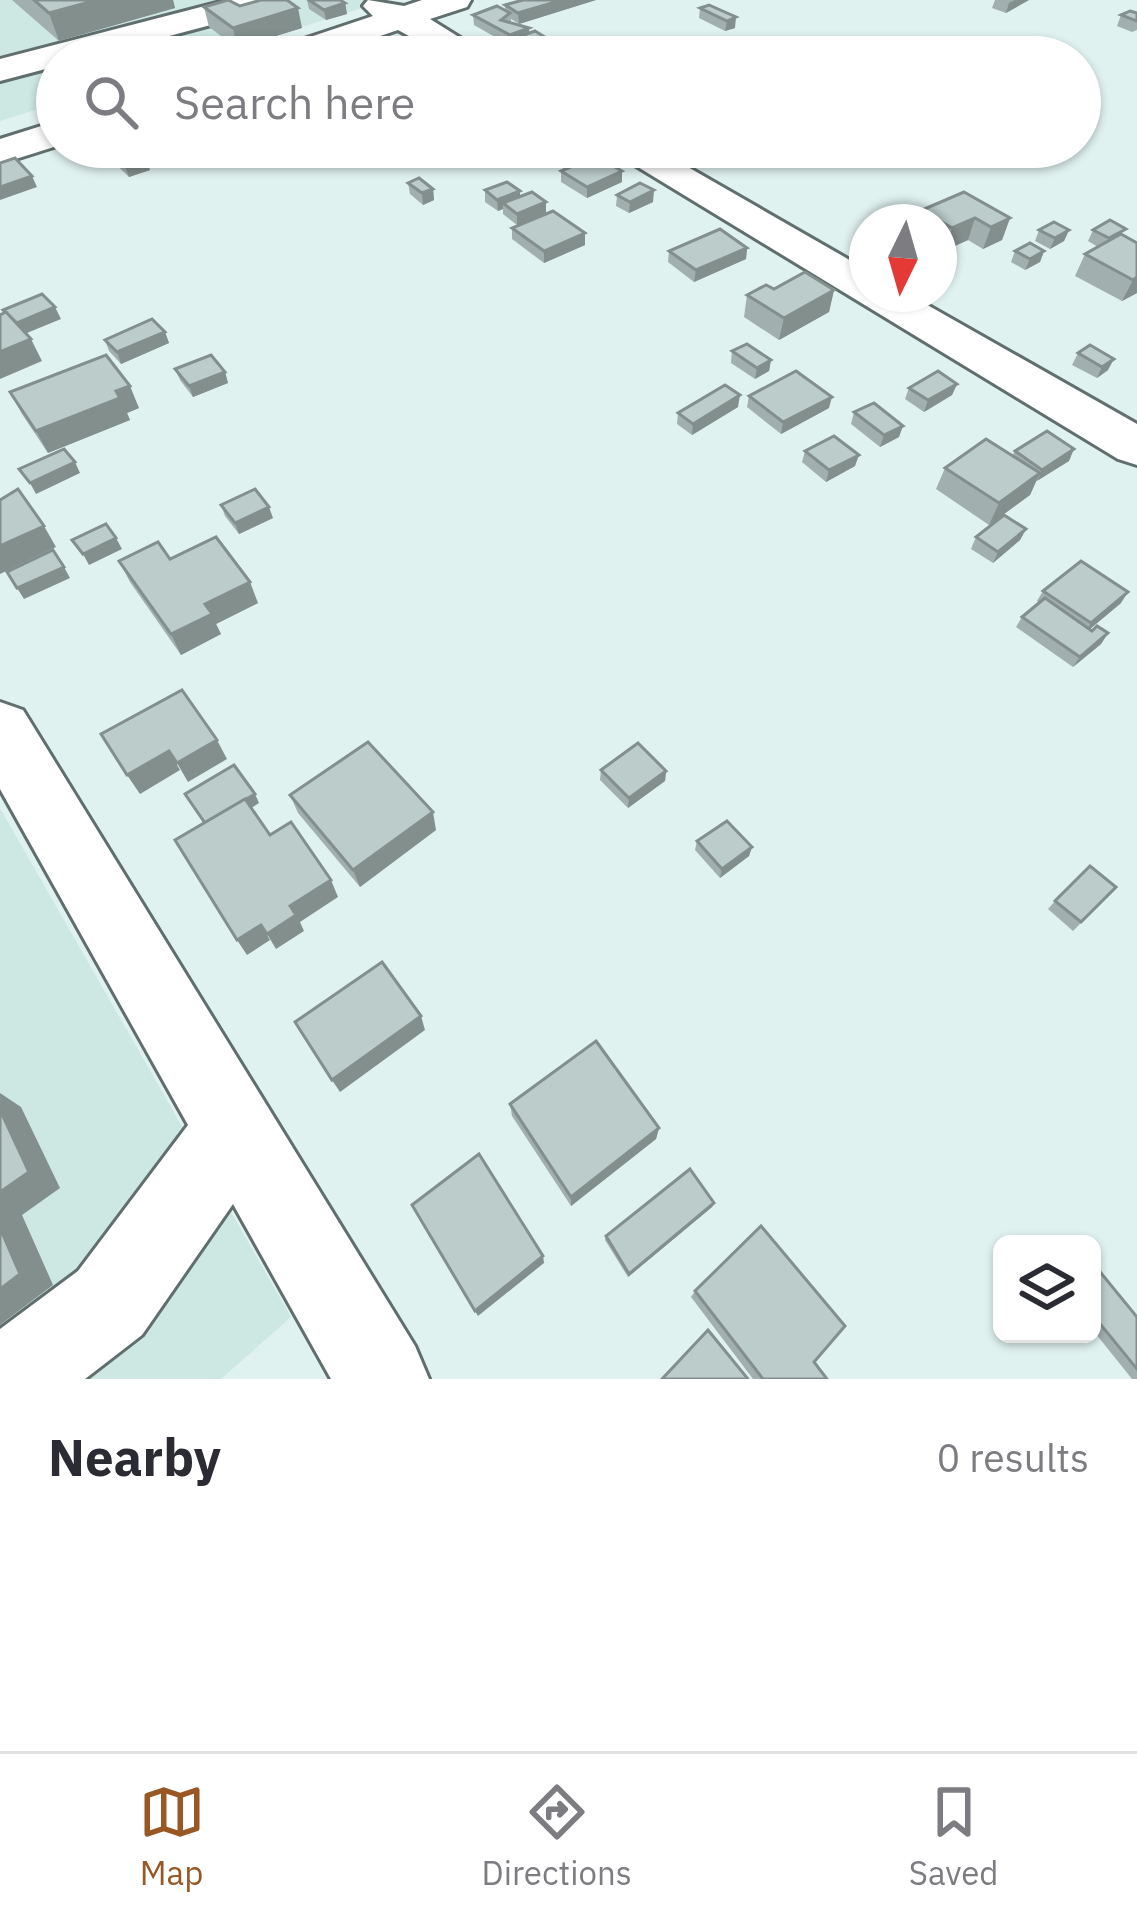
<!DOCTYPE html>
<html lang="en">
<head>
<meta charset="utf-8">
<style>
	body { margin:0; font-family:"IBM Plex Sans",sans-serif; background:#f7f7f7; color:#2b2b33 }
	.controls { position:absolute; right:36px; bottom:36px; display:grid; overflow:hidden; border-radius:18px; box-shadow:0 3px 9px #0004 }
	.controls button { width:108px; height:108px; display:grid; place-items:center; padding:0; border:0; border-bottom:3px solid #e1e1e2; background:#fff; color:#2b2b33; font:60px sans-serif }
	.compass { position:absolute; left:849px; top:204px; width:108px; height:108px; border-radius:50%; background:#fff; box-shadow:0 3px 9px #0004; rotate:185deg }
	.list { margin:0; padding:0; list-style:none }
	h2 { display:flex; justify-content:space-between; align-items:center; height:156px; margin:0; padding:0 48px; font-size:51px }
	h2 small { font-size:39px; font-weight:400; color:#7c7c81 }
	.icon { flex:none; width:66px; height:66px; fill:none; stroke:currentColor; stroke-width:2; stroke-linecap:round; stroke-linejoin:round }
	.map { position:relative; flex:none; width:1137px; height:1379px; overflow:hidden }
	.search { position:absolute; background:#fff; box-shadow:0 3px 9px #0004; left:36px; right:36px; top:36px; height:132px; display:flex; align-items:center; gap:30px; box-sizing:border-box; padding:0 42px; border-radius:66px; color:#7c7c81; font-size:45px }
	.sheet { height:372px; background:#fff }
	nav { display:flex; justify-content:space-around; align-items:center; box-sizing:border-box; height:168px; border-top:3px solid #e1e1e2; background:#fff; font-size:33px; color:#7c7c81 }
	nav a { display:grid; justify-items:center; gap:6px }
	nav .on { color:#995724 }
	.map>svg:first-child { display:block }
	.built { fill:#cde7e3 }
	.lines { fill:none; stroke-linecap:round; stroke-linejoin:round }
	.minor-casing { stroke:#606f6d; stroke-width:6 }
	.minor { fill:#fff; fill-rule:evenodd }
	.wall { fill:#a1afae }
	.shaded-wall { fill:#838f8d }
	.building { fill:#bbccca; stroke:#838f8d; stroke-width:3 }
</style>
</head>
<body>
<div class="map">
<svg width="1137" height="1379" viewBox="0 0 1137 1379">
	<rect width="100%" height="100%" fill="#e0f2f0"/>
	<!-- built -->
	<g class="built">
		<polygon points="0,0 388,0 205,57 57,57 57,103 0,121"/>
		<polygon points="0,808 291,1317 221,1379 0,1379"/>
	</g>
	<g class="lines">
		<defs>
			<g id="minor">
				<polygon points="228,0 283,0 279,7 90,57 57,57 57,66 0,81 0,59"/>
				<polygon points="368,0 404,6 422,0 471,0 467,7 430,19 491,57 447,57 398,30 318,57 265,57 271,50 373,16 363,6"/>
				<polygon points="57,121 57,146 0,164 0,139"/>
				<polygon points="605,147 653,147 867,270 867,294 908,294 1137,424 1137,465 1118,459"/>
				<polygon points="0,702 23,710 415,1346 429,1379 331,1379 233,1204 142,1335 85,1379 0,1379 0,1329 78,1271 188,1125 0,789"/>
			</g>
		</defs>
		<!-- minor casing -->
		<use href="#minor" class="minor-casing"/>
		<!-- minor -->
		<use href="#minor" class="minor"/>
	</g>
	<!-- wall -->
	<g class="wall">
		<polygon points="12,0 173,0 175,8 59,41"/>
		<polygon points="307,0 345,3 347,14 326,20 309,9"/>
		<polygon points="523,0 596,0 519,24 511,19 511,23 529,33 544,46 527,52 519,48 519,43 511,46 474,25 473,15 505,11 505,5"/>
		<polygon points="995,0 1029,0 1006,13 992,8"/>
		<polygon points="709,5 735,28 725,31 699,18 700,8"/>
		<polygon points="240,6 302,28 237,48 209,27 204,7"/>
		<polygon points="1137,13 1137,30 1132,32 1117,26 1121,15"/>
		<polygon points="98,147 148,147 151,158 146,160 150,170 129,177"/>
		<polygon points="789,147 835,147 800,155"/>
		<polygon points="561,171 622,171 622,182 587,198 561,182"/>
		<polygon points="408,183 433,189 434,200 423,205 410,194"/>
		<polygon points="485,190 520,191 520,196 546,202 546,214 517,225 503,214 503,209 498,211 485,202"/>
		<polygon points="617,195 653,202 629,213 616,206"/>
		<polygon points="922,210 1010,218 1002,240 983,249 968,240 946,250 939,246 939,222 919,222"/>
		<polygon points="512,228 585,233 585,245 544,263 512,239"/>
		<polygon points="1039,230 1069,230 1064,241 1050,249 1035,241"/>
		<polygon points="1093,230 1123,236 1137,293 1122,301 1075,276 1085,254 1098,247 1088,241"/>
		<polygon points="747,248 746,259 694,282 668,262 669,251"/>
		<polygon points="1015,251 1044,251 1040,262 1025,270 1011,262"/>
		<polygon points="774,289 834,290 829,312 779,340 744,317 747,295"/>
		<polygon points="165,332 169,343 121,364 109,351 105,340"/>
		<polygon points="732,351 771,360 769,371 755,379 731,363"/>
		<polygon points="1078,353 1108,370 1097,378 1072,365"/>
		<polygon points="175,369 225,372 228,383 193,397 180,380"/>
		<polygon points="957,384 952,395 924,412 905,399 909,388"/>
		<polygon points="10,392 139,408 127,413 130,420 48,453 22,414"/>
		<polygon points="749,396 829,408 781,434 747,407"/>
		<polygon points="738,407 692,435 677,424 678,413"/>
		<polygon points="854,412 899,437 880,447 851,424"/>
		<polygon points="805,451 855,466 826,482 802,462"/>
		<polygon points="1015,451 1069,461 1036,481 1030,495 989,525 936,489 945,468 1012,456"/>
		<polygon points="221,505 273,518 239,534 225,516"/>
		<polygon points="1026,529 1020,540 993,563 971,549 976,537"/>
		<polygon points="170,559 258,603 216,624 221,634 181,655 130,582 119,561"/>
		<polygon points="1043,591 1121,603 1090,629 1108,633 1101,644 1073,667 1016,627 1022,617 1039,603 1037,601"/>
		<polygon points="601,770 666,771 665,781 628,808 600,780"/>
		<polygon points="290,795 436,830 360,887 298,813"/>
		<polygon points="697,841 752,847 749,856 720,878 695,850"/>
		<polygon points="1116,887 1073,931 1048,909 1055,901"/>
		<polygon points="510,1104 659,1128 656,1139 571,1206 512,1116"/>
		<polygon points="714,1203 712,1207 628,1277 605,1240 606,1236"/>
		<polygon points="1092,1262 1137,1317 1137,1379 1132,1379 1092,1329"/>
		<polygon points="695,1291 814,1362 827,1379 753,1379 691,1297"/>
	</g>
	<!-- shaded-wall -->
	<g class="shaded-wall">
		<polygon points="97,0 173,0 175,8 59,41 49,13"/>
		<polygon points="562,0 596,0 519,24 518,13"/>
		<polygon points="1015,0 1029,0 1006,13 1009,3"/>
		<polygon points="345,3 347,14 326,20 324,10"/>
		<polygon points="298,8 302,28 237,48 233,28"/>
		<polygon points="736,17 735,28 725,31 727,21"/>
		<polygon points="529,28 530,38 518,37 519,43 511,46 510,35"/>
		<polygon points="543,36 544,46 527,52 527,42"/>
		<polygon points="148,147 151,158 146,160 150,170 129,177 125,166 137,151"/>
		<polygon points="802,147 835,147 800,155"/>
		<polygon points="622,171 622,182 587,198 587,187"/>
		<polygon points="32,176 37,187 0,200 0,187"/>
		<polygon points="433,189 434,200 423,205 422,193"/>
		<polygon points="654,190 653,202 629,213 630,202"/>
		<polygon points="520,191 520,203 503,203 503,209 498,211 497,200"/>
		<polygon points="546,202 546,214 517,225 517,214"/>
		<polygon points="975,218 968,240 946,250 952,228"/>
		<polygon points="1010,218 1002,240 983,249 991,227"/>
		<polygon points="1069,230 1064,241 1050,249 1055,238"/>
		<polygon points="585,233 585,245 544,263 544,251"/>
		<polygon points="747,248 746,259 694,282 696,270"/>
		<polygon points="1044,251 1040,262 1025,270 1030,259"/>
		<polygon points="1137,277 1137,293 1122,301 1133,280"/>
		<polygon points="834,290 829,312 779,340 784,318"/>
		<polygon points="55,307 61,319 22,335 16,324"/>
		<polygon points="165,332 169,343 121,364 117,352"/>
		<polygon points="31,339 42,361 0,379 0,352"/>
		<polygon points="1114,359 1108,370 1097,378 1102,367"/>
		<polygon points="771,360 769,371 755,379 757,368"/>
		<polygon points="225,372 228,383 193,397 189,386"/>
		<polygon points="957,384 952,395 924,412 928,400"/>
		<polygon points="130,386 139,408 127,413 130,420 48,453 36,431"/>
		<polygon points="740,395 738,407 692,435 693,424"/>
		<polygon points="832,397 829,408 781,434 783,422"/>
		<polygon points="903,426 899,437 880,447 884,435"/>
		<polygon points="1074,449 1069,461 1037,481 1042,470"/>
		<polygon points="859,455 855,466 826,482 829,470"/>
		<polygon points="75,462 80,473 36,494 30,483"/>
		<polygon points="1040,473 1030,495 989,525 999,503"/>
		<polygon points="269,507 273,518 239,534 235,523"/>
		<polygon points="44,526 56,547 0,574 0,546"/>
		<polygon points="1026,529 1020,540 993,563 998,552"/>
		<polygon points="116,538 122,549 89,565 83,554"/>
		<polygon points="64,567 70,578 24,599 17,588"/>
		<polygon points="250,582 258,603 216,624 221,634 181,655 171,634 205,604"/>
		<polygon points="1128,592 1121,603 1084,634 1091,623"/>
		<polygon points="1108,633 1101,644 1073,667 1080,657"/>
		<polygon points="217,740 227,759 188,782 177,763"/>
		<polygon points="169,751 180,770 140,794 127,775"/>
		<polygon points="666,771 665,781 628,808 629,798"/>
		<polygon points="255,794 259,803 211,833 205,824"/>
		<polygon points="433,812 436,830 360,887 353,870"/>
		<polygon points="752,847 749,856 720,878 722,869"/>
		<polygon points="331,880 338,897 300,922 304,931 276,949 267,934 290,906"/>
		<polygon points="261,925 270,940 247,955 237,940"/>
		<polygon points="421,1016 425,1030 340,1092 332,1080"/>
		<polygon points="0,1093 21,1107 60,1188 22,1215 53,1285 0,1325"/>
		<polygon points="659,1128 656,1139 571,1206 571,1197"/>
		<polygon points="714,1203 712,1207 628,1277 629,1274"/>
		<polygon points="543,1256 544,1263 478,1316 475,1311"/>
	</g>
	<!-- building -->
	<g class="building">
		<polygon points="34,0 97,0 49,13"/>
		<polygon points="228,0 240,6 261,0 287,0 298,8 233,28 204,7"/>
		<polygon points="309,0 340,0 345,3 324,10"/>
		<polygon points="523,0 562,0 518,13 505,5"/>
		<polygon points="709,5 736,17 727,21 700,8"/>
		<polygon points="497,6 510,13 501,20 529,28 510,35 473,15"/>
		<polygon points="1130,11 1137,13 1137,21 1121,15"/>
		<polygon points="535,31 543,36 527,42 518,37"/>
		<polygon points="580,38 605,52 583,57 556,57 545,50"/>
		<polygon points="401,44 419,55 414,57 365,57"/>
		<polygon points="733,52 741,57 719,57"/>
		<polygon points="105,147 148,147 137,151 146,158 125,166"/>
		<polygon points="596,156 622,171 587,187 561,171"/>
		<polygon points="15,158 32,176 0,187 0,163"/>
		<polygon points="419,178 433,189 422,193 408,183"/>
		<polygon points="507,182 520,191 497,200 485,190"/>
		<polygon points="640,183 654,190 630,202 617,195"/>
		<polygon points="532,192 546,202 517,214 503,203"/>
		<polygon points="964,192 1010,218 991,227 975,218 952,228 922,210"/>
		<polygon points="553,211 585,233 544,251 512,228"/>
		<polygon points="1110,220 1126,229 1109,238 1093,230"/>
		<polygon points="1054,222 1069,230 1055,238 1039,230"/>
		<polygon points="720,229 747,248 696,270 669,251"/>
		<polygon points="1121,234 1137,243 1137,277 1133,280 1085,254"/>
		<polygon points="1030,243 1044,251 1030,259 1015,251"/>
		<polygon points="805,272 834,290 784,318 747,295 766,285 774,289"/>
		<polygon points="42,294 55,307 17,323 3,310"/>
		<polygon points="6,312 31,339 0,352 0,315"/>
		<polygon points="152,319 165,332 117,352 105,340"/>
		<polygon points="747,344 771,360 757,368 732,351"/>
		<polygon points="1090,345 1114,359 1102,367 1078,353"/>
		<polygon points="106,355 130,386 116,391 120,398 36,431 10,392"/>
		<polygon points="211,355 225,372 189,386 175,369"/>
		<polygon points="796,371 832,397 783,422 749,396"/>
		<polygon points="938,371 957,384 928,400 909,388"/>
		<polygon points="725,385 740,395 693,424 678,413"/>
		<polygon points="874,403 903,426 884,435 854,412"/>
		<polygon points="1047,431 1074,449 1042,470 1015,451"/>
		<polygon points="834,436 859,455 829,470 805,451"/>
		<polygon points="986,439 1040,473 999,503 945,468"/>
		<polygon points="64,449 75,462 30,483 19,469"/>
		<polygon points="18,489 44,526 0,546 0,500"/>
		<polygon points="255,489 269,507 235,523 221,505"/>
		<polygon points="1004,515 1026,529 998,552 976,537"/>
		<polygon points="106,524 116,538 83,554 72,540"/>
		<polygon points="216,537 250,582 205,604 212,614 171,634 119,561 158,542 170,559"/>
		<polygon points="53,550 64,567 17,588 7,572"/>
		<polygon points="1081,561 1128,592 1091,623 1043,591"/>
		<polygon points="1045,598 1092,631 1097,626 1108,633 1080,657 1022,617"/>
		<polygon points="182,690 217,740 177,763 169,751 127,775 101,734"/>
		<polygon points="368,742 433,812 353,870 290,795"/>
		<polygon points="638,743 666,771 629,798 601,770"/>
		<polygon points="234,765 255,794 205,823 185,794"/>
		<polygon points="245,799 270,835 291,822 331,880 290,906 296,915 267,934 261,925 237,940 175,840"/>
		<polygon points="727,821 752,847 722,869 697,841"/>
		<polygon points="1090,866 1116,887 1081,922 1055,901"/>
		<polygon points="382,962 421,1016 332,1080 295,1022"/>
		<polygon points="596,1041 659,1128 571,1197 510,1104"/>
		<polygon points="0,1110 29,1172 0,1192"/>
		<polygon points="479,1154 543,1256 475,1311 412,1205"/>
		<polygon points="690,1169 714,1203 629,1274 606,1236"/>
		<polygon points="761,1226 845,1326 814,1362 827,1379 763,1379 695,1291"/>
		<polygon points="0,1228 20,1274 0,1289"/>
		<polygon points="1092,1262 1137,1317 1137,1369 1092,1314"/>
		<polygon points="708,1330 748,1379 662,1379"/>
	</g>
</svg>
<div class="controls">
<button><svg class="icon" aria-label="layers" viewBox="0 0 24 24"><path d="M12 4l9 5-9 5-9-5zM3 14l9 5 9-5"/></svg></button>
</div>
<svg class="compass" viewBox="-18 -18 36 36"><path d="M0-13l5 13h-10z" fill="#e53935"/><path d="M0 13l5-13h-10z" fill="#7c7c81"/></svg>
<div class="search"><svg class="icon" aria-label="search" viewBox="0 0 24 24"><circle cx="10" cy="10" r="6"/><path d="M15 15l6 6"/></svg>Search here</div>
</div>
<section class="sheet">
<h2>Nearby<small>0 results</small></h2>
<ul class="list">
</ul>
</section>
<nav>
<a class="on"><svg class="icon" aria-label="map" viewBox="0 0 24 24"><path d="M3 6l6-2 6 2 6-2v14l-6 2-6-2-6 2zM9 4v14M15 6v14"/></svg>Map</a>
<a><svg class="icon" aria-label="directions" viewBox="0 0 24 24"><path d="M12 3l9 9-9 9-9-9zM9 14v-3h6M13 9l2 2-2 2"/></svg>Directions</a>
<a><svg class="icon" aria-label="saved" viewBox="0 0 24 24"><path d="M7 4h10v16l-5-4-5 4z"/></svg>Saved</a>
</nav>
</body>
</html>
